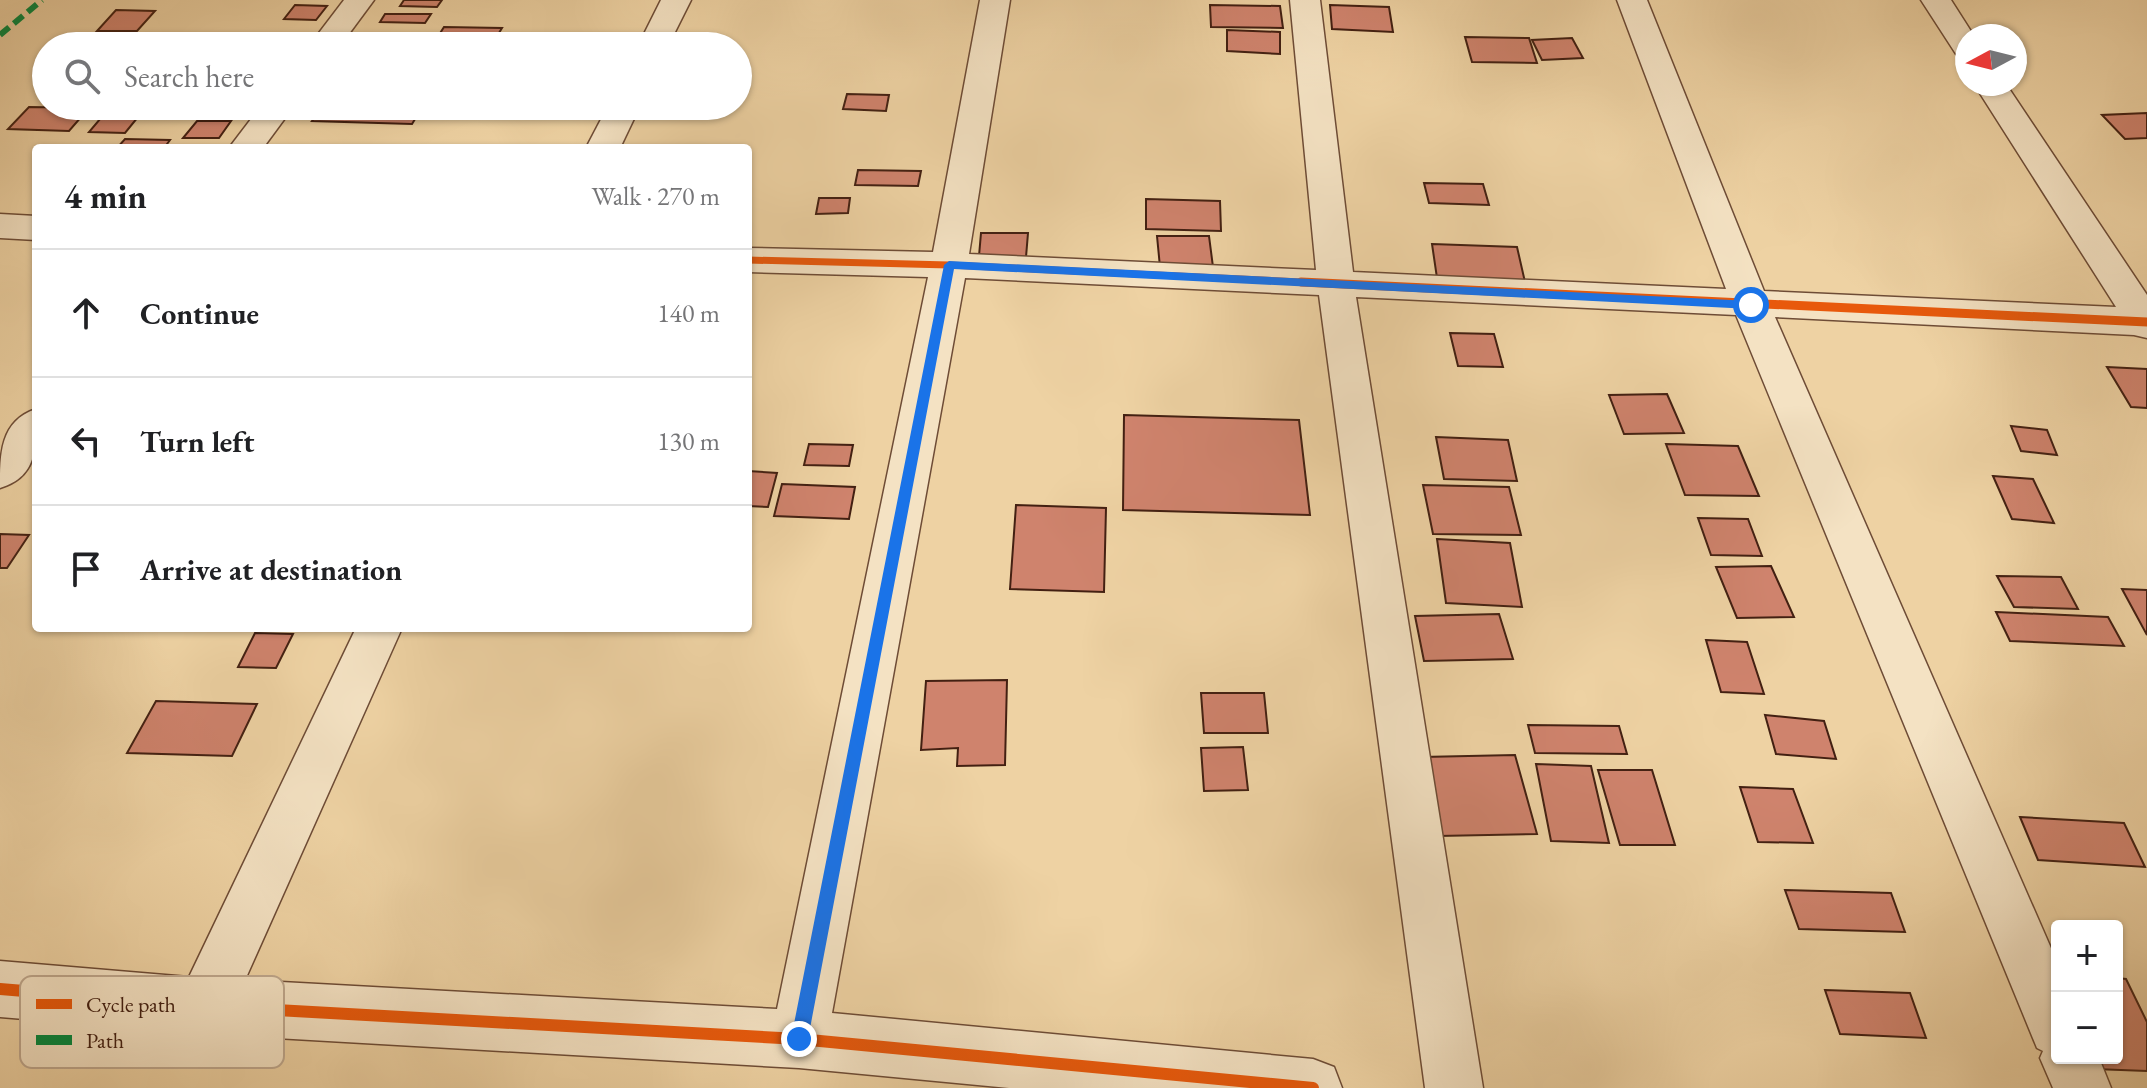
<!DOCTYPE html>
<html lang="en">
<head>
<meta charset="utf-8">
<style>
	body { margin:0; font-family:"EB Garamond",serif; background:#f2f2f2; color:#202124 }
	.controls { position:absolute; right:24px; bottom:24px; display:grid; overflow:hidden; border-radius:8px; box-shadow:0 2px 6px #0004 }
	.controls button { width:72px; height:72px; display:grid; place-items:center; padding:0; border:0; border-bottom:2px solid #e0e0e0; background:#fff; color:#202124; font:40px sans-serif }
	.compass { position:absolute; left:1955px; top:24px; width:72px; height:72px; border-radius:50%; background:#fff; box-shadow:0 2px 6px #0004; rotate:263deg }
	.stop { position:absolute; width:24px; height:24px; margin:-18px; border:6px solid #1a73e8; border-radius:50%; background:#fff }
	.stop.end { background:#1a73e8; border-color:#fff; box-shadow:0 2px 8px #0008 }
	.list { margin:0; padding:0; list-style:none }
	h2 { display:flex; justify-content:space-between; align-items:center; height:104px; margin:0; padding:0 32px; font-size:34px }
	h2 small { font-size:26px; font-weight:400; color:#757577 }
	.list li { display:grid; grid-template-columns:52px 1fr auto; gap:24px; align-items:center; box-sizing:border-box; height:128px; padding:0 32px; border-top:2px solid #e0e0e0 }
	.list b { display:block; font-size:30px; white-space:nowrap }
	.list em { font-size:26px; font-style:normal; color:#757577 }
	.icon { flex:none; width:44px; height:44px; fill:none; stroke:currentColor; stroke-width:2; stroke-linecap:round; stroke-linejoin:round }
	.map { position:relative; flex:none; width:2147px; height:1088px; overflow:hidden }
	.search { position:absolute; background:#fff; box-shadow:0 2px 6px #0004; left:32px; top:32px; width:720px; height:88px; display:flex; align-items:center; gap:20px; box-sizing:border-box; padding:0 28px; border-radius:44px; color:#757577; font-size:30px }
	.panel { position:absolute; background:#fff; box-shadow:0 2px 6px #0004; left:32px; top:144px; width:720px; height:488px; border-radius:8px }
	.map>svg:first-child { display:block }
	.building { fill:#cf836d; stroke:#432012; stroke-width:2 }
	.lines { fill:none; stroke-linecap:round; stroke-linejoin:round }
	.minor-casing { stroke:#6e4c36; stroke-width:3 }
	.minor { fill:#f4e2c3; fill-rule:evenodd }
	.quiet { stroke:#00873e; stroke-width:6; stroke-dasharray:12 6; stroke-linecap:butt }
	.cycleway-far2-casing { stroke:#f4e2c3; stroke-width:11 }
	.cycleway-far1-casing { stroke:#f4e2c3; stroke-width:14 }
	.cycleway-casing { stroke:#f4e2c3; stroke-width:17 }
	.cycleway-far2 { stroke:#e8590c; stroke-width:7 }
	.cycleway-far1 { stroke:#e8590c; stroke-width:9 }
	.cycleway { stroke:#e8590c; stroke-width:12 }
	.route { fill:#1a73e8 }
	.key { fill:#f4e2c3; stroke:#bfa88e; stroke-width:2 }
	.key-label { font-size:22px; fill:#432012 }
</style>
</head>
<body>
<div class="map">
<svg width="2147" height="1088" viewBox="0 0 2147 1088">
	<rect width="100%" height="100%" fill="#eed2a3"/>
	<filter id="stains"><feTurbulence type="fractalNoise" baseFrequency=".0025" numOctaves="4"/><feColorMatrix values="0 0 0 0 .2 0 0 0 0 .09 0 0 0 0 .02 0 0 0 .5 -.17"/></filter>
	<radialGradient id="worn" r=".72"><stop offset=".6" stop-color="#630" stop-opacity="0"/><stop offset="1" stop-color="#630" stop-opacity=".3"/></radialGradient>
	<!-- building -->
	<g class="building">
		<polygon points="404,0 442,0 437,7 400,6"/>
		<polygon points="295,5 327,6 316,20 284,19"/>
		<polygon points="1210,5 1280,6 1283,28 1211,27"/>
		<polygon points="1330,5 1389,7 1393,32 1332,29"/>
		<polygon points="116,10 155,11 137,31 97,31"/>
		<polygon points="385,14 431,14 425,23 380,22"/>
		<polygon points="444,27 502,28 491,46 432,46"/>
		<polygon points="1227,30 1280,32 1280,54 1227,51"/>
		<polygon points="1465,37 1529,38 1537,63 1472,62"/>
		<polygon points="1572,38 1583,58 1542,60 1532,40"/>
		<polygon points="239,41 305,43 303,46 235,46"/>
		<polygon points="847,94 889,95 886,111 843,109"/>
		<polygon points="111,106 147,106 125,133 89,132"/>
		<polygon points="323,106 423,106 412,124 312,121"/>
		<polygon points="29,107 89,108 69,131 8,129"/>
		<polygon points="2147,113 2147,138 2125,139 2102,115"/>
		<polygon points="197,121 231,121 219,138 183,138"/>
		<polygon points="125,139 170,140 164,148 117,148"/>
		<polygon points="858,170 921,171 918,186 855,185"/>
		<polygon points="1424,183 1483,184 1489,205 1429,203"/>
		<polygon points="819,198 850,198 848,213 816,214"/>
		<polygon points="1146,199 1220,201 1221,231 1146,229"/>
		<polygon points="981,233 1028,233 1026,257 979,256"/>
		<polygon points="1157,236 1209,236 1213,267 1160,267"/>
		<polygon points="1432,244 1517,247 1525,282 1437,278"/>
		<polygon points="1450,333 1494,334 1503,367 1458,366"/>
		<polygon points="2107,367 2147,369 2147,408 2131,407"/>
		<polygon points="1667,394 1684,433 1624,434 1609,395"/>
		<polygon points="1124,415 1299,420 1310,515 1123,510"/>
		<polygon points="2011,426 2047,430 2057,455 2021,451"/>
		<polygon points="1436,437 1508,440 1517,481 1444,479"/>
		<polygon points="809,444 853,445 849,466 804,465"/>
		<polygon points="1666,444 1738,446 1759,496 1685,495"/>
		<polygon points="748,471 777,473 768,507 748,506"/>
		<polygon points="1993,476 2033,479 2054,523 2012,519"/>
		<polygon points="782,484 855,487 849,519 774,516"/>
		<polygon points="1423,485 1509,487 1521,535 1433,534"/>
		<polygon points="1016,505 1106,508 1104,592 1010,589"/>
		<polygon points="1698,518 1748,519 1762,556 1711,555"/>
		<polygon points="0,534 29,535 7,568 0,568"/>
		<polygon points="1437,539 1510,543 1522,607 1446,603"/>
		<polygon points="1771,566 1794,617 1737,618 1716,567"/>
		<polygon points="1997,576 2061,577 2078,609 2014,607"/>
		<polygon points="2122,589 2147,590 2147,635"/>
		<polygon points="1996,612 2108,617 2124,646 2010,641"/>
		<polygon points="1499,614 1513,659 1424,661 1415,616"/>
		<polygon points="255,633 293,634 276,668 238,667"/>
		<polygon points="1706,640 1747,642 1764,694 1721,692"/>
		<polygon points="1007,680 1005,765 957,766 958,748 921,750 926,681"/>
		<polygon points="1201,693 1264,693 1268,733 1204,733"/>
		<polygon points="156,701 257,704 232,756 127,753"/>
		<polygon points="1765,715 1824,721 1836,759 1776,754"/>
		<polygon points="1528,725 1619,726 1627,754 1535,753"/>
		<polygon points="1243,747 1248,790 1204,791 1201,748"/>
		<polygon points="1515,755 1537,834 1438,836 1422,757"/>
		<polygon points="1536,764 1591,766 1609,843 1551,841"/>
		<polygon points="1598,770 1652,770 1675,845 1620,845"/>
		<polygon points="1740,787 1793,789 1813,843 1758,842"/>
		<polygon points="2020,817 2124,823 2145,867 2038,860"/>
		<polygon points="1785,890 1891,893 1905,932 1799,929"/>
		<polygon points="2117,978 2126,979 2147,1022 2147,1071 2095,1069 2090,1058 2117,1058"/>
		<polygon points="1825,990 1910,993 1926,1038 1840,1034"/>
	</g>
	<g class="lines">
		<defs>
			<g id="minor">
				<polygon points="344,0 374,0 340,46 309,46"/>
				<polygon points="661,0 691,0 668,46 638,46"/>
				<polygon points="980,0 1010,0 969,254 1316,270 1290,0 1320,0 1353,272 1726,289 1617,0 1647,0 1764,291 2116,307 1974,84 2006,84 2147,295 2147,338 2134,335 1775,317 2057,962 2057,1058 2099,1058 2111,1088 2053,1088 2040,1058 2043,1051 2037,1048 1736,315 1356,297 1483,1088 1425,1088 1319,295 965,278 832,1013 1313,1059 1334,1067 1342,1088 1009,1088 799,1068 204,1034 0,1017 0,961 189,977 356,628 402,628 245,980 777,1009 928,277 748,272 748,248 933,252"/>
				<polygon points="1921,0 1951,0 1974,36 1967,36 1967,57 1956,54"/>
				<polygon points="261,106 294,106 263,148 229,148"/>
				<polygon points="608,106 640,106 620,148 586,148"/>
				<polygon points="0,214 36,216 36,240 0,238"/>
				<path d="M36,409C36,443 40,476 0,488C0,454 0,421 36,409Z"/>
			</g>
		</defs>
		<!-- minor casing -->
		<use href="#minor" class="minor-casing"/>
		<!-- minor -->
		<use href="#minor" class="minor"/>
		<!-- quiet -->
		<polyline class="quiet" points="0,35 42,0"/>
		<defs>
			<polyline id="cycleway-far2" points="748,260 949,265 1343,284"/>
			<polyline id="cycleway-far1" points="1301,282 2147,322"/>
			<polyline id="cycleway" points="0,989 204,1006 799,1039 1313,1088"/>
		</defs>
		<!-- cycleway-far2 casing -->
		<use href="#cycleway-far2" class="cycleway-far2-casing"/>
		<!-- cycleway-far1 casing -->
		<use href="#cycleway-far1" class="cycleway-far1-casing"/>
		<!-- cycleway casing -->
		<use href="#cycleway" class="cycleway-casing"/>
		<!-- cycleway-far2 -->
		<use href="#cycleway-far2" class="cycleway-far2"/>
		<!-- cycleway-far1 -->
		<use href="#cycleway-far1" class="cycleway-far1"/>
		<!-- cycleway -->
		<use href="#cycleway" class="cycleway"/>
	</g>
	<!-- route -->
	<polygon class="route" points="949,261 1751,301 1757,305 1751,309 954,269 808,1039 805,1045 799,1047 793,1045 791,1039 944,265"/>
	<!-- legend -->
	<rect x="20" y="976" width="264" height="92" rx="12" class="key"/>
	<rect x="36" y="999" width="36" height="10" fill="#e8590c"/>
	<rect x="36" y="1035" width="36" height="10" fill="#00873e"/>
	<g class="key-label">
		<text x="86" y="1012">Cycle path</text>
		<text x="86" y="1048">Path</text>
	</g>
	<rect width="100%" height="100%" filter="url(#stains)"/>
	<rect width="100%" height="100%" fill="url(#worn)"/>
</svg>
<div class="controls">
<button>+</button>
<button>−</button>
</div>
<svg class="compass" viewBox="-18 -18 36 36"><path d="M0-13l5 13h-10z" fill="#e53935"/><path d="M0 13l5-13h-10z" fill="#757577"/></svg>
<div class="stop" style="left:1751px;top:305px"></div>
<div class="stop end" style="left:799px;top:1039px"></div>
<div class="search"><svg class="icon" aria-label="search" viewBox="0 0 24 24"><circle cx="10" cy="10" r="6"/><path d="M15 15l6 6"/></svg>Search here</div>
<section class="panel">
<h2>4 min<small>Walk · 270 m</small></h2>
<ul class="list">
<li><svg class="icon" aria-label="ahead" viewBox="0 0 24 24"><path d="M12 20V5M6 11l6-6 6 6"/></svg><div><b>Continue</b></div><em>140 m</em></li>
<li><svg class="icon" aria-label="left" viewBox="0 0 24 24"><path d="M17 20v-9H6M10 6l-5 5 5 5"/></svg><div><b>Turn left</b></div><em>130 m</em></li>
<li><svg class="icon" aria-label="arrive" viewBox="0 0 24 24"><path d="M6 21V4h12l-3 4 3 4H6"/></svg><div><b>Arrive at destination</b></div></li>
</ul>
</section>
</div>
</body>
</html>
